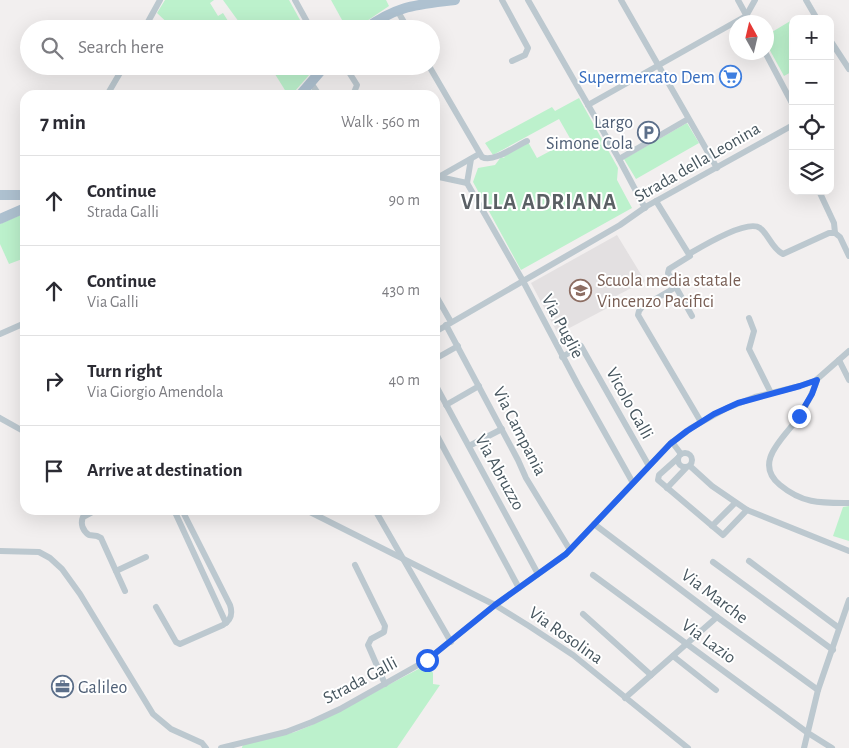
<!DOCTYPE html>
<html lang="en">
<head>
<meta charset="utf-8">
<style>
	body { margin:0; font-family:"Alegreya Sans",sans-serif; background:#f2f2f3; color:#2b2b33 }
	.controls { position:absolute; right:15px; top:15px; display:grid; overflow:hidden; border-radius:10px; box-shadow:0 5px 20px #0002 }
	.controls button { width:45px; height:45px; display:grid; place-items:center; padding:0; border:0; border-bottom:1px solid #e1e1e2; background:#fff; color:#2b2b33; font:25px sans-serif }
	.compass { position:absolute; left:729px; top:15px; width:45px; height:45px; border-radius:50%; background:#fff; box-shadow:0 5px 20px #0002; rotate:352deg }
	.stop { position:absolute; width:15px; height:15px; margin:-11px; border:4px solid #2563eb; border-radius:50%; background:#fff }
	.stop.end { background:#2563eb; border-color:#fff; box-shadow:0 1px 5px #0008 }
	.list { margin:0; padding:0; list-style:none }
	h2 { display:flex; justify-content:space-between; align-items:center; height:65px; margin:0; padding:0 20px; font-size:21px }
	h2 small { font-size:16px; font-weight:400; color:#7c7c81 }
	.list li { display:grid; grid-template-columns:32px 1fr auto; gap:15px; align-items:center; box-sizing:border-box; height:90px; padding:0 20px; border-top:1px solid #e1e1e2 }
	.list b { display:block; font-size:19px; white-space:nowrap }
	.list p { margin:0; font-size:16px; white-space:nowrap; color:#7c7c81 }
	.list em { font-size:16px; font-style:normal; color:#7c7c81 }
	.icon { flex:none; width:28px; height:28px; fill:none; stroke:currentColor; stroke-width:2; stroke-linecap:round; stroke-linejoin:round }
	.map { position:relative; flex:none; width:849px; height:748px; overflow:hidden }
	.search { position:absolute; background:#fff; box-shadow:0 5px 20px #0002; left:20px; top:20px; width:420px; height:55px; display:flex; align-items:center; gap:12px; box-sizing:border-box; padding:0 18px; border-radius:28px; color:#7c7c81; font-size:19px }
	.panel { position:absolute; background:#fff; box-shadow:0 5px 20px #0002; left:20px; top:90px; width:420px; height:425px; border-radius:15px }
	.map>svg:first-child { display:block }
	.education { fill:#e3e0e1 }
	.green { fill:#bcf1cc }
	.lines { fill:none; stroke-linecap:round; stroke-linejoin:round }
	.minor { stroke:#bcc8cf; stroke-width:6 }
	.primary { stroke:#aec1d0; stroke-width:10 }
	.route { stroke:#2563eb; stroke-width:6 }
	.labels { text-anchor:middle; stroke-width:4; stroke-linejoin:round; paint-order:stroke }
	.shop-label { font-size:18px; fill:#366cbe; stroke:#fff; text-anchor:end }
	.service-label { font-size:18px; fill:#4e5e75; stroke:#fff; text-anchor:end }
	.street-label { font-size:18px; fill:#46555e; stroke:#fff }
	.education-label { font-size:18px; fill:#785e54; stroke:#fff; text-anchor:start }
	.district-label { font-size:22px; font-weight:bold; letter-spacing:1px; fill:#5b6065; stroke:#fff }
</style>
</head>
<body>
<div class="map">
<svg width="849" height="748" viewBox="0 0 849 748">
	<rect width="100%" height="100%" fill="#f2efef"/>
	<!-- education -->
	<polygon class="education" points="617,235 645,281 616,296 617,303 558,334 531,283"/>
	<!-- green -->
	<g class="green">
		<polygon points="165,0 214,0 210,3 218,16 223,13 233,29 174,29 157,13"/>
		<polygon points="223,0 289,0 305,29 244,29"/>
		<polygon points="331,0 386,0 389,6 355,29 347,29"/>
		<polygon points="792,20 793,71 784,76 767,45 767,35"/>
		<polygon points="270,66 317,66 295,91 288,95"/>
		<polygon points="579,98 618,168 617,180 632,208 521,270 473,182 478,168 495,165 501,157 505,158 502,155 528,142 537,158 571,140 559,119 493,155 485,143 552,107 555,111"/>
		<polygon points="687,123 699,143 636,179 624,159"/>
		<polygon points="25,213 25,258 9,264 0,244 0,224"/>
		<polygon points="849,506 849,541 833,536 843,507"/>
		<polygon points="428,664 433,673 433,684 440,685 397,748 242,748 242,747 244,744 295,732 312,725"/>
	</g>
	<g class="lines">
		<!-- minor -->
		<g class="minor">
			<polyline points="295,0 311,29"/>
			<polyline points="502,0 528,48 525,55 512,61"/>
			<polyline points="528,0 619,159 645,208"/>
			<polyline points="621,0 717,168"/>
			<polyline points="738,0 750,22"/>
			<polyline points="806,0 817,19"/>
			<polyline points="397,10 408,29"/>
			<polyline points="144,29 160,0"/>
			<polyline points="830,40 849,69"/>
			<polyline points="765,52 793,105"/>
			<polyline points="345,66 357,85 353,95"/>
			<path d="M429,66L482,157C493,163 516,146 527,141"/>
			<polyline points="311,83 319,95"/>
			<polyline points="107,95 124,66"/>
			<polyline points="588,105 746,16 755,0"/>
			<polyline points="619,159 688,119"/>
			<polyline points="439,177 467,183"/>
			<polyline points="435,179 479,154"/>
			<polyline points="467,183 523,281 578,385 633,483"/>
			<polyline points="467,183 471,159"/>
			<polyline points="819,191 834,223 835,233"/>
			<polyline points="656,201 690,256 669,269 668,273 692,316"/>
			<path d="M689,254C701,247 747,219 760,228C769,235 772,249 783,254L829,233H835L840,237L849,256"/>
			<polyline points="676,287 642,307 639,311 638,315 701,422"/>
			<polyline points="435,294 451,322"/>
			<polyline points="749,318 754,331 749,349 771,393"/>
			<polyline points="446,325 518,460 526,478 570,550"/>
			<polyline points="435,332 620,225 647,206 793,125"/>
			<polyline points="0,334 25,323"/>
			<polyline points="562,357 581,346 649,466"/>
			<polyline points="435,359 458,346"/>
			<polyline points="839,360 849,380"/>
			<path d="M817,380C813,393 806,406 798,418C785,437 752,462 780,485C803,504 821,503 849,503"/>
			<polyline points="435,384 538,574"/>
			<polyline points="446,405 479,386"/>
			<polyline points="0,418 25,432"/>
			<polyline points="435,432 519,588"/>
			<polyline points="672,442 681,454"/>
			<polyline points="469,446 502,429"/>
			<circle cx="685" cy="460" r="7"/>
			<polyline points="678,458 659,475 658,480 723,535 747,510"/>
			<polyline points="690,466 712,486 747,510 849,551"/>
			<polyline points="667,488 686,468"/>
			<path d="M96,510L83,517C80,524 83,531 89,535L97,536L101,538L125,591"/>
			<polyline points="174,510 226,623"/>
			<polyline points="306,510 495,605 529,626 573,655 688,748"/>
			<polyline points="375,510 451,642"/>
			<polyline points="594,524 717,617 818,690"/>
			<polyline points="712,526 735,503"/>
			<polyline points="0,551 39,552 50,558 62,569 80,594 153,714 171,729 202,743 206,748"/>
			<polyline points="749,561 839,628"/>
			<polyline points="713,562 833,650"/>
			<polyline points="355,565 385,626 384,632 371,639 368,645 385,684"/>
			<polyline points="116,571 146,557"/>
			<polyline points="593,575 808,733 832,748"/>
			<path d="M156,607L176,642L180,644L223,625C231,620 233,614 230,605L182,510"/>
			<polyline points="583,614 651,675"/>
			<polyline points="673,656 716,690"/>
			<polyline points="625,698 717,617"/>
			<polyline points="221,748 286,732 312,722 340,709 427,660 495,605 566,554 670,444 691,428 727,408 755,397 796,387 815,381 849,351"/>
			<polyline points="804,748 818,690 849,600"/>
		</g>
		<!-- primary -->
		<g class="primary">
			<path d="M365,29C398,5 416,5 455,0"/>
			<polyline points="300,95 325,66"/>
			<polyline points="0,195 25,195"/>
			<polyline points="0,219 25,208"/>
		</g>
	</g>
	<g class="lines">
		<!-- route -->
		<polyline class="route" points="427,660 495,605 566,554 670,444 687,431 714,414 738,403 800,386 817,380 812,394 799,416"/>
	</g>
	<!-- icons -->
	<defs>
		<symbol id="supermarket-ring" viewBox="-11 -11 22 22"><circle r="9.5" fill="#fff" stroke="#3f7fe0" stroke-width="1.5"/><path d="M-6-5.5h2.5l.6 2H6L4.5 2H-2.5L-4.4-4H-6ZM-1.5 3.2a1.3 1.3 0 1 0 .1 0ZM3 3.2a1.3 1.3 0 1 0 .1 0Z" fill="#3f7fe0"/></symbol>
		<symbol id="parking-ring" viewBox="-11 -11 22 22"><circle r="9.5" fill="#fff" stroke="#5c6f8a" stroke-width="1.5"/><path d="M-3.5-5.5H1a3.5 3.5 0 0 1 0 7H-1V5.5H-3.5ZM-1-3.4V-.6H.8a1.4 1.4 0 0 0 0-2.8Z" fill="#5c6f8a"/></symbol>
		<symbol id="school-ring" viewBox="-11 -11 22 22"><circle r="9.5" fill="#fff" stroke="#8d6e63" stroke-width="1.5"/><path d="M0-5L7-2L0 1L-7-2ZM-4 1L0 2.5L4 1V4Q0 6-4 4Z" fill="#8d6e63"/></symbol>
		<symbol id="office-ring" viewBox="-11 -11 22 22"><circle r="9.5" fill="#fff" stroke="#5c6f8a" stroke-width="1.5"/><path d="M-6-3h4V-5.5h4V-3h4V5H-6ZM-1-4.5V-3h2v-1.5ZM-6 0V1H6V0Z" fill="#5c6f8a"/></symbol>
	</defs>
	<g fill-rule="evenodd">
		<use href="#supermarket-ring" x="718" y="64" width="25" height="25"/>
		<use href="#parking-ring" x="636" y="120" width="25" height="25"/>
		<use href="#school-ring" x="568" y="278" width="25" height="25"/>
		<use href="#office-ring" x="50" y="674" width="25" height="25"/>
	</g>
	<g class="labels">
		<!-- shop labels -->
		<g class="shop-label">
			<text x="715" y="83">Supermercato Dem</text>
		</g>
		<!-- service labels -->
		<g class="service-label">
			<text x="633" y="128">Largo<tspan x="633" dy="21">Simone Cola</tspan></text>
			<text x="78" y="693" text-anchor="start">Galileo</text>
		</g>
		<!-- street labels -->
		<g class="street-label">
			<text transform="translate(697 162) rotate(-30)" y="6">Strada della Leonina</text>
			<text transform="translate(563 326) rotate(62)" y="6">Via Puglie</text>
			<text transform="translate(630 403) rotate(61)" y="6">Vicolo Galli</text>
			<text transform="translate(520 431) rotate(63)" y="6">Via Campania</text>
			<text transform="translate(500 472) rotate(61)" y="6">Via Abruzzo</text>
			<text transform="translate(715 596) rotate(37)" y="6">Via Marche</text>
			<text transform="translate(566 635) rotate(35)" y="6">Via Rosolina</text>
			<text transform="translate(709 641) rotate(36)" y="6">Via Lazio</text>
			<text transform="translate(360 680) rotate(-28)" y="6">Strada Galli</text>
		</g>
		<!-- education labels -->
		<g class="education-label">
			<text x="597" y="286">Scuola media statale<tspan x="597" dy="21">Vincenzo Pacifici</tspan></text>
		</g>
		<!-- district labels -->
		<g class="district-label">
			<text x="539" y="209">VILLA ADRIANA</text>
		</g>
	</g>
</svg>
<div class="controls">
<button>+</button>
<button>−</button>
<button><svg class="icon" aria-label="locate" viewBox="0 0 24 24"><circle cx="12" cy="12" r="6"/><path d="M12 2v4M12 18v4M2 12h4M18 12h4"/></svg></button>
<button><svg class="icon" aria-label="layers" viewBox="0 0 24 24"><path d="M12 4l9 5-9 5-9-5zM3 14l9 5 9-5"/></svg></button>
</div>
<svg class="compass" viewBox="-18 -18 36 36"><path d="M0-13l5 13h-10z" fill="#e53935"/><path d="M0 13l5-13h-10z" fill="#7c7c81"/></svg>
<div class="stop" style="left:427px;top:660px"></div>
<div class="stop end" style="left:799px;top:416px"></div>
<div class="search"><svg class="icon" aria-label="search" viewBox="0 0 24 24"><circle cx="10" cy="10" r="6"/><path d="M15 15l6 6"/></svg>Search here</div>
<section class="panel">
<h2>7 min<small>Walk · 560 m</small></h2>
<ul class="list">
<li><svg class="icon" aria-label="ahead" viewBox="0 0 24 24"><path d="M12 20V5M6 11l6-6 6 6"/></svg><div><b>Continue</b><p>Strada Galli</p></div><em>90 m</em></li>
<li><svg class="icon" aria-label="ahead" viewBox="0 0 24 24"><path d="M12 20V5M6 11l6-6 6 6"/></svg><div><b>Continue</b><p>Via Galli</p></div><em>430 m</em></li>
<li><svg class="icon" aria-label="right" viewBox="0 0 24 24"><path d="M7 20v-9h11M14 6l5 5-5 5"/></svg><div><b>Turn right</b><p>Via Giorgio Amendola</p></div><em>40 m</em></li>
<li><svg class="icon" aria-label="arrive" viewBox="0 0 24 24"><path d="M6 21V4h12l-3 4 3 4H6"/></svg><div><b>Arrive at destination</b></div></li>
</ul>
</section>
</div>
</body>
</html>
